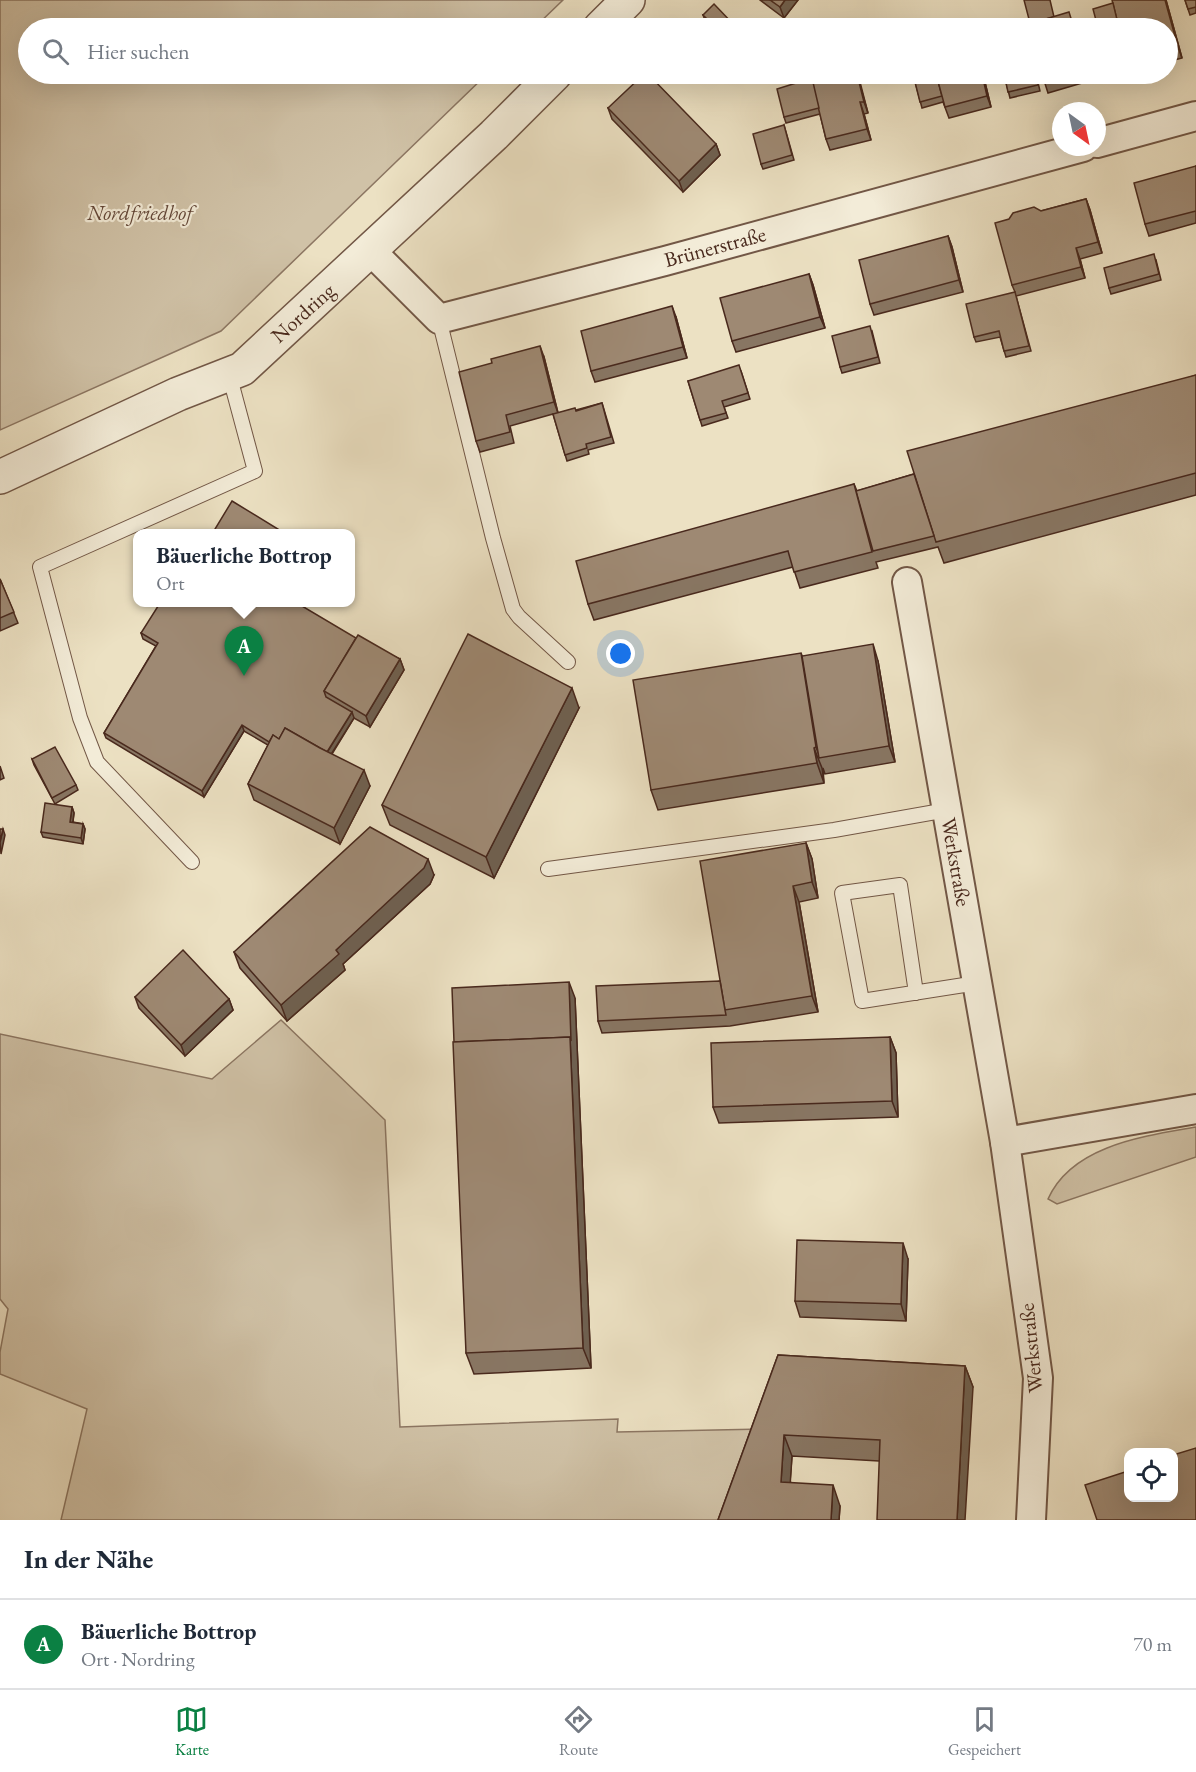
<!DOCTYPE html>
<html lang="de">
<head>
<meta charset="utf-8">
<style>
	body { margin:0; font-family:"EB Garamond",serif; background:#f2f2f3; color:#1f2937 }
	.controls { position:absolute; right:18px; bottom:18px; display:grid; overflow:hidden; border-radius:12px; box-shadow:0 6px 24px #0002 }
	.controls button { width:54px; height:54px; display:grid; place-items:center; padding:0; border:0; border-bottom:2px solid #e0e1e3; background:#fff; color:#1f2937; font:30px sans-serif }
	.compass { position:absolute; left:1052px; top:102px; width:54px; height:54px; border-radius:50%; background:#fff; box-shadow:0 6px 24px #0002; rotate:147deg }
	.you { position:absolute; left:621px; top:654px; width:21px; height:21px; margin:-15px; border:4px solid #fff; border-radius:50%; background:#1a73e8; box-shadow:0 0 0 9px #1a73e833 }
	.badge { display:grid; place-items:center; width:39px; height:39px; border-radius:50%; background:#0b8043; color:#fff; font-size:20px; font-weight:700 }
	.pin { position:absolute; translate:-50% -50px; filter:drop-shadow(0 2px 3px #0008) }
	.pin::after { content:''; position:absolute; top:32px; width:21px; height:18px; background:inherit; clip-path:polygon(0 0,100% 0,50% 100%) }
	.popup { position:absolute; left:133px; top:529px; width:222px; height:78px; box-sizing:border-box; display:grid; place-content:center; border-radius:12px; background:#fff; filter:drop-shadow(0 2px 4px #0005); font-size:20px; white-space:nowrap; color:#747a83 }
	.popup b { font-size:22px; color:#1f2937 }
	.popup::after { content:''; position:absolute; left:50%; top:100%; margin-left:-12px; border:12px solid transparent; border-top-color:#fff }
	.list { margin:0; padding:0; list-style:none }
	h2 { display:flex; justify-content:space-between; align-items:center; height:78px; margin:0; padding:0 24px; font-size:26px }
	h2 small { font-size:20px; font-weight:400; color:#747a83 }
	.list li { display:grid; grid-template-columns:39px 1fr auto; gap:18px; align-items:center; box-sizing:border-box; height:90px; padding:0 24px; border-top:2px solid #e0e1e3 }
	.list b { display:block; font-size:22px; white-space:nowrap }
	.list p { margin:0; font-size:20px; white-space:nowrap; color:#747a83 }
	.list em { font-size:20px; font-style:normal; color:#747a83 }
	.icon { flex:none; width:33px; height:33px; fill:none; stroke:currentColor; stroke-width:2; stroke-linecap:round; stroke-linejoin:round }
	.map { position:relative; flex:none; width:1196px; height:1520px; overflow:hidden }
	.search { position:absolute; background:#fff; box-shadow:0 6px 24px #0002; left:18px; right:18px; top:18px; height:66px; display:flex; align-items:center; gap:15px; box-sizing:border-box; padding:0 21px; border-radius:33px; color:#747a83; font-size:22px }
	.sheet { height:168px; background:#fff }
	nav { display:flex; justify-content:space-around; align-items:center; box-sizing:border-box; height:84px; border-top:2px solid #e0e1e3; background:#fff; font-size:16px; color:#747a83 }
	nav a { display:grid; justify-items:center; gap:3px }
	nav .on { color:#0b8043 }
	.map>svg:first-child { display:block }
	.green { fill:#d0c2a7; stroke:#8c7662; stroke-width:1.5 }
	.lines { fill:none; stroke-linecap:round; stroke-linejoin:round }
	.service-casing { stroke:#725746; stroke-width:16 }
	.minor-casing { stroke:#725746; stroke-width:32 }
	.tertiary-casing { stroke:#725746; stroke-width:36 }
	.service { stroke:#f3ecd8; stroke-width:14 }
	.minor { stroke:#f3ecd8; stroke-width:28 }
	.tertiary { stroke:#f3ecd8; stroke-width:33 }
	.wall { fill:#887663; stroke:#49291d; stroke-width:1.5 }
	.shaded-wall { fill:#6f6050; stroke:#49291d; stroke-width:1.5 }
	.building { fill:#9e8973; stroke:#49291d; stroke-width:1.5 }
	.labels { text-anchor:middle; stroke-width:4.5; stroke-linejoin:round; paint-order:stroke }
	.park-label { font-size:21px; font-style:italic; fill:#644839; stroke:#f3ecd8 }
	.street-label { font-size:21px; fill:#49291d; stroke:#f3ecd8 }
</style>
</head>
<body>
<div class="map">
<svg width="1196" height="1520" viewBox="0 0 1196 1520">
	<rect width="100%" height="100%" fill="#ece1c3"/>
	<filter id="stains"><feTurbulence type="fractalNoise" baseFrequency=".00333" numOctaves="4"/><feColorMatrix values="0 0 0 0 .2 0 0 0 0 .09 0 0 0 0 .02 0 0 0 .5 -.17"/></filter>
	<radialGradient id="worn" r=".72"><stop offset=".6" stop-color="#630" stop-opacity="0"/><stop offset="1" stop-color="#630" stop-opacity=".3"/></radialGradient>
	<!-- green -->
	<g class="green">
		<polygon points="0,0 563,0 534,28 28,28 28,74 487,74 221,331 0,430"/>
		<polygon points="281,1020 385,1120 400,1427 618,1419 617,1432 764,1429 731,1520 61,1520 87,1409 0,1374 0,1352 8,1309 0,1299 0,1034 212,1079"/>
		<path d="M1196,1127V1157L1057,1204L1048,1199C1072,1145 1145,1136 1196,1127Z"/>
	</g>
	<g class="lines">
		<defs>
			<g id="service">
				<polyline points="439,319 493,538 513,609 519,617 568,662"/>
				<polyline points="192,862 97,762 80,718 40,567 255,471 229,374"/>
				<polyline points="548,869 834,830 947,810"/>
				<polyline points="916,993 900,885 842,893 862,1001 977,983"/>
			</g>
			<g id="minor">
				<polyline points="1097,143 1196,116"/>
				<polyline points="371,251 439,319 665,261 1083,147"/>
				<polyline points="907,582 1005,1142 1038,1378 1031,1520"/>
				<polyline points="1005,1142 1196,1109"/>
			</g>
			<g id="tertiary">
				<polyline points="600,28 628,0"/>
				<polyline points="0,477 178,394 242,369 494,135 555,74"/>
			</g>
		</defs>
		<!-- service casing -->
		<use href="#service" class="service-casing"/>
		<!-- minor casing -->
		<use href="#minor" class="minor-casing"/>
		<!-- tertiary casing -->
		<use href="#tertiary" class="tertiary-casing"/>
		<!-- service -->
		<use href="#service" class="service"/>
		<!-- minor -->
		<use href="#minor" class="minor"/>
		<!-- tertiary -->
		<use href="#tertiary" class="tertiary"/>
	</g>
	<!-- wall -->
	<g class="wall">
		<polygon points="760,0 798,0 784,18"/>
		<polygon points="1166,0 1182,58 1167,62 1167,28"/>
		<polygon points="1185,0 1196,0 1196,13 1190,15"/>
		<polygon points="703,15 734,25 735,28 713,28 705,20"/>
		<polygon points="857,74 868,113 864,114 871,140 830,150 826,139 820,114 786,123 784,117 813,82"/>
		<polygon points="913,74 983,74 991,107 949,118 943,102 922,108"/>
		<polygon points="1004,74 1036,74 1040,91 1010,98"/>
		<polygon points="1042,74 1087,74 1089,81 1048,93"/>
		<polygon points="608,108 716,144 720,155 683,192 612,119"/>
		<polygon points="784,125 794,160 763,169 761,164"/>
		<polygon points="1196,166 1196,223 1149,236 1145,224"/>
		<polygon points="1086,199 1090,210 1102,253 1080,259 1085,278 1016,296 1031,351 1006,357 1000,337 976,342 974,337 1015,292 1012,285 1041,211"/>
		<polygon points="948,236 952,247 963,292 874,315 870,304"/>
		<polygon points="1156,260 1161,280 1111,294 1109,288"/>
		<polygon points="809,274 813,285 825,328 736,352 732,341"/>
		<polygon points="676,317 687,358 595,382 591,371"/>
		<polygon points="872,331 880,363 842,373 840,367"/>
		<polygon points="544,357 558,413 576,410 602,403 614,443 588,450 589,454 567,461 553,414 510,426 514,443 480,452 476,441"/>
		<polygon points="741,371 750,399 724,407 728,418 702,426 688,381"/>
		<polygon points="1196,375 1196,495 944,563 938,547 876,562 878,568 800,588 793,567 594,620 588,604 854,484 857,491 914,474"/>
		<polygon points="0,579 18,623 0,631"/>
		<polygon points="141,633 356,638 400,659 404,670 370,727 354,718 332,754 370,786 340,844 254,800 248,784 268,745 244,731 204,797 106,738 104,733 156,646 143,639"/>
		<polygon points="803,657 878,661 895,762 825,774 823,768 824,783 658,810 651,790"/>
		<polygon points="579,708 494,878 390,825 382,805"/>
		<polygon points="32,759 76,785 78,790 55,804 34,765"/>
		<polygon points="0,766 4,778 0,780"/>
		<polygon points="72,807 74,813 73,822 83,824 85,829 83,844 43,837 41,832"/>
		<polygon points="806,843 812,859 818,898 799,902 818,1012 730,1026 602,1033 598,1021 720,981"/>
		<polygon points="434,875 430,884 343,964 345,970 287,1021 240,968 234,952"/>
		<polygon points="135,997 229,999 233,1010 185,1056 139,1008"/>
		<polygon points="575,998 591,1368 474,1374 466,1353"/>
		<polygon points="890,1037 896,1053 898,1117 719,1123 713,1107"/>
		<polygon points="908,1259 906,1321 800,1317 795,1301"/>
		<polygon points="778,1355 965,1366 973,1387 879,1461 792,1456 790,1482 840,1506 839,1520 718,1520"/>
	</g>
	<!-- shaded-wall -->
	<g class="shaded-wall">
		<polygon points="785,0 798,0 784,18 780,7"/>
		<polygon points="1165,0 1166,0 1182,58 1178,47"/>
		<polygon points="857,74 860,82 868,113 864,102"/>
		<polygon points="982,74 983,74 991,107 987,96"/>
		<polygon points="860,102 864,114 871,140 867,129"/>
		<polygon points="716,144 720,155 683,192 679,181"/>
		<polygon points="1086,199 1090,210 1102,253 1098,242"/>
		<polygon points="948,236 952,247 963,292 959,280"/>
		<polygon points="1076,248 1080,259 1085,278 1081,267"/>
		<polygon points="809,274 813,285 825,328 820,317"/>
		<polygon points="672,306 676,317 687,358 683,347"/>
		<polygon points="540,346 544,357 558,413 554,402"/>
		<polygon points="873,644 878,661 895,762 889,746"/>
		<polygon points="801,653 809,673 820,758 816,747"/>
		<polygon points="400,659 404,670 370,727 366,716"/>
		<polygon points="572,688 579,708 494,878 486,857"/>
		<polygon points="352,712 354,718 325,764 323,759"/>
		<polygon points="242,725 244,731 204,797 202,791"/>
		<polygon points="814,748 822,768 824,783 817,763"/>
		<polygon points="364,770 370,786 340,844 334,828"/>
		<polygon points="72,807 74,813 72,827 70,822"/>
		<polygon points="83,824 85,829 83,844 81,838"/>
		<polygon points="3,829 5,835 1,854 0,842"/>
		<polygon points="806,843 812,859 818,898 812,882"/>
		<polygon points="428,859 434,875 430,884 343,964 345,970 287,1021 281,1005 336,950"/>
		<polygon points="793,886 799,902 818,1012 812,996"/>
		<polygon points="569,982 575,998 591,1368 583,1348 570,1037"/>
		<polygon points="229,999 233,1010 185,1056 181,1045"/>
		<polygon points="890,1037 896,1053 898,1117 892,1101"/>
		<polygon points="903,1243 908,1259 906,1321 901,1304"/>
		<polygon points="965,1366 973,1387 965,1520 957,1520"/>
		<polygon points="784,1435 792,1456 789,1502 781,1482"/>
		<polygon points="833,1485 840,1506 839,1520 831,1520"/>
	</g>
	<!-- building -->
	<g class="building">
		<polygon points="770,0 785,0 780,7"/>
		<polygon points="1024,0 1050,0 1054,17 1030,23"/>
		<polygon points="1112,0 1165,0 1178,47 1167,49 1167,28 1119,28"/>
		<polygon points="1185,0 1196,0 1196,7 1188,9"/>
		<polygon points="1113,3 1119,28 1098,28 1093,9"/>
		<polygon points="714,4 734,25 730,28 716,28 703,15"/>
		<polygon points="1069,12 1074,28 1030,28 1029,24"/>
		<polygon points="644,74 648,74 716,144 679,181 608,108"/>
		<polygon points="845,74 857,74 864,102 860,102 867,129 826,139 812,82"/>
		<polygon points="913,74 936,74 942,96 920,102"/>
		<polygon points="936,74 982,74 987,96 945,107"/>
		<polygon points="1004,74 1035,74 1038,85 1008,92"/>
		<polygon points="1042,74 1074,74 1044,82"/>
		<polygon points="812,78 819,108 784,117 777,89"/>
		<polygon points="784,125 792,155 761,164 753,134"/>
		<polygon points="1196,166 1196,211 1145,224 1134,183"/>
		<polygon points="1086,199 1098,242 1076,248 1081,267 1012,285 995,223 1009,219 1013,213 1034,207 1041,211"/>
		<polygon points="948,236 959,280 870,304 859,260"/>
		<polygon points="1154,254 1159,274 1109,288 1104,268"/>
		<polygon points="809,274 820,317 732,341 720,298"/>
		<polygon points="1015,292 1029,346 1004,351 999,331 974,337 966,304"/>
		<polygon points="672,306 683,347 591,371 581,331"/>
		<polygon points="870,326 878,357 840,367 832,336"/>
		<polygon points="540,346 554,402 506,415 510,432 476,441 459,372 492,363 491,359"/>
		<polygon points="739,365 748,393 722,401 726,413 700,420 688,381"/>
		<polygon points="1196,375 1196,473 936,542 907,451"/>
		<polygon points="602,403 611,437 586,444 587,448 565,455 553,414 575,408 576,411"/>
		<polygon points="914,474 934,536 873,551 856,491"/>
		<polygon points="854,484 872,552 794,572 788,551 588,604 576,561"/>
		<polygon points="232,501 286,534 212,534"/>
		<polygon points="0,579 14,612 0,618"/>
		<polygon points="160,603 297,603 356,638 324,691 326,697 352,712 327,752 285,728 279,739 273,735 269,742 242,725 202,791 104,733 158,643 141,633"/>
		<polygon points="468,634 572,688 486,857 382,805"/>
		<polygon points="358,635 400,659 366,716 324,691"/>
		<polygon points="873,644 889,746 819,758 802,656"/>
		<polygon points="801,653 816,747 814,748 817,763 651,790 633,680"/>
		<polygon points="285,728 320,748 364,770 334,828 248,784 273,735 279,739"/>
		<polygon points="55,747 76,785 52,798 32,759"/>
		<polygon points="45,803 72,807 70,822 83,824 81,838 41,832"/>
		<polygon points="370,827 428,859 424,868 336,950 339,954 281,1005 234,952"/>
		<polygon points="0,829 3,829 0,842"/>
		<polygon points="806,843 812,882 793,886 812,996 725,1010 700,861"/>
		<polygon points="183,950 229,999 181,1045 135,997"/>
		<polygon points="720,981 725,1010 726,1015 598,1021 596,986"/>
		<polygon points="569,982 571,1041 570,1037 454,1042 452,988"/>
		<polygon points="570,1037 583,1348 466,1353 453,1042"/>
		<polygon points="890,1037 892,1101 713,1107 711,1043"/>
		<polygon points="797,1240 903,1243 901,1304 795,1301"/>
		<polygon points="778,1355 965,1366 957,1520 877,1520 880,1440 784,1435 781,1482 833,1485 831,1520 718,1520"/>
		<polygon points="1196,1448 1196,1520 1097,1520 1085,1485 1128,1471 1128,1497 1173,1497 1173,1455"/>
	</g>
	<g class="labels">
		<!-- park labels -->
		<g class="park-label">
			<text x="140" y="220">Nordfriedhof</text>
		</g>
		<!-- street labels -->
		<g class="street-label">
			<text transform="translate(715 247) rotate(-15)" y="7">Brünerstraße</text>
			<text transform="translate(303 313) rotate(-42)" y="7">Nordring</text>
			<text transform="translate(956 862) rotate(80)" y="7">Werkstraße</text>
			<text transform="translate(1031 1348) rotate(-96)" y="7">Werkstraße</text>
		</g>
	</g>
	<rect width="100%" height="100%" filter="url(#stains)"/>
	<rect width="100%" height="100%" fill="url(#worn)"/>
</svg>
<div class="controls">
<button><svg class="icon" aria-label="locate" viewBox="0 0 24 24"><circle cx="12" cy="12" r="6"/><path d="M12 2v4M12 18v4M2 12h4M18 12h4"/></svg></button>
</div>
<svg class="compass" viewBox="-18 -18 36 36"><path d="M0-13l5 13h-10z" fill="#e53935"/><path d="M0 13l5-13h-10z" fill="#747a83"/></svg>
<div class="you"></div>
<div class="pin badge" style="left:244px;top:676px">A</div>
<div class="popup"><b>Bäuerliche Bottrop</b>Ort</div>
<div class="search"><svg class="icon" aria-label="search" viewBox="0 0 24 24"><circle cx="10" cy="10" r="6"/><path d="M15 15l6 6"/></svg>Hier suchen</div>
</div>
<section class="sheet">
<h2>In der Nähe<small></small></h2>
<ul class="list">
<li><span class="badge">A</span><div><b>Bäuerliche Bottrop</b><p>Ort · Nordring</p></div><em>70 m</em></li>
</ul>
</section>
<nav>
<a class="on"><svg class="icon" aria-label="map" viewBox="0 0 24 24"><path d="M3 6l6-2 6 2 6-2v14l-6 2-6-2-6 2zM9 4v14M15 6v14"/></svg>Karte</a>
<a><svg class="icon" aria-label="directions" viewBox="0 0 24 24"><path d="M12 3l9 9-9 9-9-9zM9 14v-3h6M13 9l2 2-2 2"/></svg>Route</a>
<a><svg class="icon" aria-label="saved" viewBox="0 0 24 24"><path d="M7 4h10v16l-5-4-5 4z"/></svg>Gespeichert</a>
</nav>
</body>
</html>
